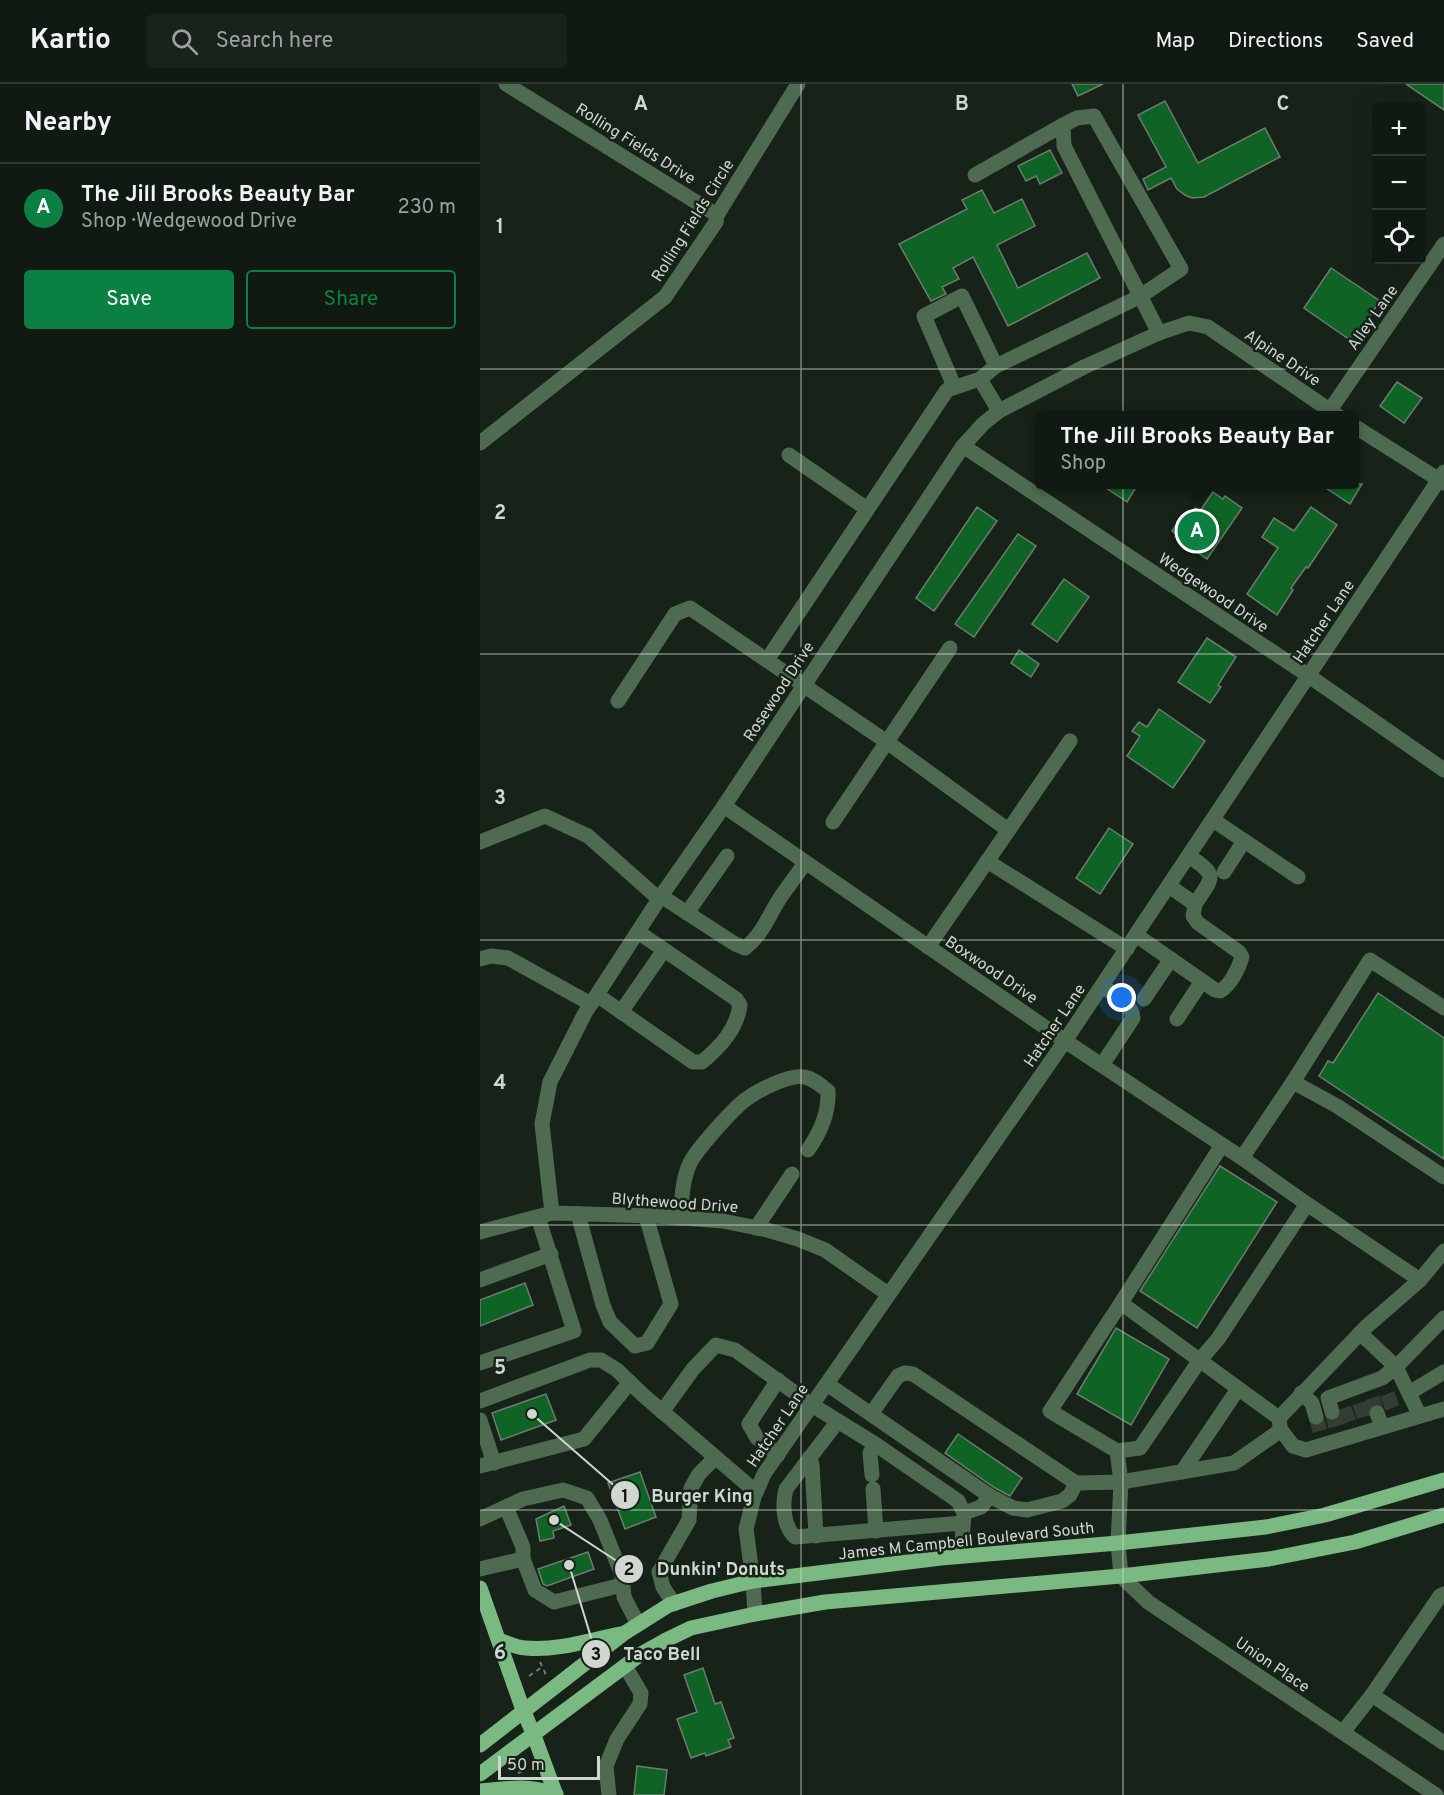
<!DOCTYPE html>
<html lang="en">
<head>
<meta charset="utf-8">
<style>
	body { margin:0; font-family:Overpass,sans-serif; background:#1a231b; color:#f1f3f6 }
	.controls { position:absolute; right:18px; top:18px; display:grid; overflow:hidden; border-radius:6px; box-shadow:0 6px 24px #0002 }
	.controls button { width:54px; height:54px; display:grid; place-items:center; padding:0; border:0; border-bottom:2px solid #303832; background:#111a12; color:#f1f3f6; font:30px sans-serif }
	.scale { position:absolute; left:18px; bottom:15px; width:102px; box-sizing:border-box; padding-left:6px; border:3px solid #cfd7d0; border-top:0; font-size:16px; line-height:21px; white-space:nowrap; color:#cfd7d0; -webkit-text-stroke:4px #172218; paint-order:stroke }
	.you { position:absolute; left:642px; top:914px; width:21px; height:21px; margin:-15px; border:4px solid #fff; border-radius:50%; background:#1a73e8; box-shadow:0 0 0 9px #1a73e833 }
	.badge { display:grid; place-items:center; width:39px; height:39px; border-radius:50%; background:#0b8043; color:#fff; font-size:20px; font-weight:700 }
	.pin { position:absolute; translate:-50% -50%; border:3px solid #fff; box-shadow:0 2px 6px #0006 }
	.popup { position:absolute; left:555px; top:327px; width:324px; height:78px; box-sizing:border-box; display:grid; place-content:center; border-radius:6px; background:#111a12; filter:drop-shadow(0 2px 4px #0005); font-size:20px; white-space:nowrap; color:#9ca19f }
	.popup b { font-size:22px; color:#f1f3f6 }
	.popup::after { content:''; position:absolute; left:50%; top:100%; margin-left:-12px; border:12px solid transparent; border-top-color:#111a12 }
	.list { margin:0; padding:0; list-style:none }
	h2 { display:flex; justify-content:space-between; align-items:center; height:78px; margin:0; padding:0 24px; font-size:26px }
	h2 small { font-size:20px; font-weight:400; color:#9ca19f }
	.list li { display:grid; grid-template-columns:39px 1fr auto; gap:18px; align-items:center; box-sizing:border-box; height:90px; padding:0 24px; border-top:2px solid #303832 }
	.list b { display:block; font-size:22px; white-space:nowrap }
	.list p { margin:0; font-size:20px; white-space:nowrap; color:#9ca19f }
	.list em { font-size:20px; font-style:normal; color:#9ca19f }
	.actions { display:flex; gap:12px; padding:18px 24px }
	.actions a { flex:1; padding:14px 0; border:2px solid #0b8043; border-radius:6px; text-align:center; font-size:21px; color:#0b8043 }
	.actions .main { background:#0b8043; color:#fff }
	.icon { flex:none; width:33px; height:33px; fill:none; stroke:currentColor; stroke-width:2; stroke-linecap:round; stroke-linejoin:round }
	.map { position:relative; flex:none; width:964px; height:1711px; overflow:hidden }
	header { display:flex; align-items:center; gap:36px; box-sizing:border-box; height:84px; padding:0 30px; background:#111a12; border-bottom:2px solid #303832 }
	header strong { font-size:28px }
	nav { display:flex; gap:33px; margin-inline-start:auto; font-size:21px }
	.search { width:420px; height:54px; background:#1a231b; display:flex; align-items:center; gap:15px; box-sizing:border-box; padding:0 21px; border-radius:6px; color:#9ca19f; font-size:22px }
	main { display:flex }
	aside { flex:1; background:#111a12 }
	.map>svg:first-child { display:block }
	.building { fill:#0f6325; stroke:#6e7c6f; stroke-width:1.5 }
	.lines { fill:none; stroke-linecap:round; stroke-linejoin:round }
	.minor-tunnel { stroke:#333d34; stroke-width:15; stroke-dasharray:15 8; stroke-linecap:butt }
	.path { stroke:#737c74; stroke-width:2; stroke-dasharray:4.5 4.5; stroke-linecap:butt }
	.minor { stroke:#4e6b51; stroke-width:15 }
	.major { stroke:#7ab981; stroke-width:15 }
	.grid { fill:none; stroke:#cfd7d0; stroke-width:1.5; stroke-opacity:0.55 }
	.labels { text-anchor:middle; stroke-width:5; stroke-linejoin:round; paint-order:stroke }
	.street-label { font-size:16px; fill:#cfd7d0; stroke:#172218 }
	.grid-label { font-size:20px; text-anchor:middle; font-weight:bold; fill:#cfd7d0; stroke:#172218; stroke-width:5; stroke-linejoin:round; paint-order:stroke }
	.leader { fill:none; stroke:#cfd7d0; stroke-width:2 }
	.callout-dot { fill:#cfd7d0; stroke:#172218; stroke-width:2 }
	.mark-label { font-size:18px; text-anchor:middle; font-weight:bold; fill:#111 }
	.callout-label { font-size:18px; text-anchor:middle; font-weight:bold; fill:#cfd7d0; stroke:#172218; stroke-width:5; stroke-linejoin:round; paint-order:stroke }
</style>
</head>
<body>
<header>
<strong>Kartio</strong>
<div class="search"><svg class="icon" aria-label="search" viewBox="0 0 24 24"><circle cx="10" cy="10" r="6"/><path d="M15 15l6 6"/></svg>Search here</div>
<nav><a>Map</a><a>Directions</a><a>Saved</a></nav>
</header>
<main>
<aside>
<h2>Nearby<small></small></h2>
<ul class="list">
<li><span class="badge">A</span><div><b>The Jill Brooks Beauty Bar</b><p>Shop · Wedgewood Drive</p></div><em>230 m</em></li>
</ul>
<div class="actions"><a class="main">Save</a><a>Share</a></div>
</aside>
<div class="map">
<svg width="964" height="1711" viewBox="0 0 964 1711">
	<rect width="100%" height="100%" fill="#172218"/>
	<!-- building -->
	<g class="building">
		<polygon points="592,0 623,0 598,12"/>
		<polygon points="926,0 964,0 964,26"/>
		<polygon points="685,17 718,79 785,44 800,73 724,113 712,114 705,111 697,105 691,94 668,106 663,95 686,83 658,31"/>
		<polygon points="570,66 582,89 560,100 556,92 546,97 538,82"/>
		<polygon points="502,106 514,129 542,115 555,142 517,161 538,204 607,169 620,194 528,242 493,173 473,184 479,195 462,203 466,210 451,217 419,160 487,125 482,116"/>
		<polygon points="851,184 900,217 873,258 824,224"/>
		<polygon points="917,298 942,314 924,339 900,322"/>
		<polygon points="620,400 658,400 647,418"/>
		<polygon points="840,400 882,400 870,420"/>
		<polygon points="733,408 743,415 745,412 762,424 727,475 695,453 696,451 692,447 702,432 707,436 715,424 720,427"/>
		<polygon points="497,423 517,437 454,527 436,514"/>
		<polygon points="831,423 857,441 828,484 826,483 811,504 813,506 797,531 767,510 798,464 782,453 794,434 814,447"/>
		<polygon points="538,450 556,462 494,553 475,540"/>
		<polygon points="584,495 609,513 577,558 552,540"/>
		<polygon points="727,554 756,573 738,601 741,603 730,619 698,598"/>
		<polygon points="539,566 559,580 551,593 531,579"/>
		<polygon points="679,625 725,657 693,704 647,672 660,652 652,647 659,638 667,643"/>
		<polygon points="629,744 653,760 620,810 596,794"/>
		<polygon points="898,909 964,954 964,1075 839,992 848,977 853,979"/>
		<polygon points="740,1082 797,1118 717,1244 660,1207"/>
		<polygon points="45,1199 53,1221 0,1242 0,1216"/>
		<polygon points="636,1244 689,1275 651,1341 597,1310"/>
		<polygon points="66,1310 76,1336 21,1356 12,1329"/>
		<polygon points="478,1350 542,1394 530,1412 515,1404 465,1369"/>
		<polygon points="160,1388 176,1433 145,1445 128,1399"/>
		<polygon points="84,1422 91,1441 73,1447 74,1454 60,1457 56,1435"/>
		<polygon points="108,1468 114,1485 67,1502 63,1500 58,1485"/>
		<polygon points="223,1584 235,1620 241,1618 254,1654 248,1656 251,1663 226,1672 225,1669 211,1674 197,1635 217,1628 204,1591"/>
		<polygon points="157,1682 187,1686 184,1711 154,1711"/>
	</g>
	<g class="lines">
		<!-- minor-tunnel -->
		<g class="minor-tunnel">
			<polyline points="907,1310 913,1325"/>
			<polyline points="892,1314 897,1329"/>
			<polyline points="880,1319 884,1333"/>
			<polyline points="864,1324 869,1338"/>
			<polyline points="852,1328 856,1343"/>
			<polyline points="836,1333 840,1347"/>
		</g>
		<!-- path -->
		<g class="path">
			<polyline points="60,1578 66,1591"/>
			<polyline points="49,1592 62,1583"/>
			<polyline points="38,1689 45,1686"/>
		</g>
		<!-- minor -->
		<g class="minor">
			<polyline points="26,0 237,131"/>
			<polyline points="495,91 583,41"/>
			<polyline points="500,295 519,327"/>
			<polyline points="474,302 444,232 482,212 516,282"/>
			<polyline points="850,326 964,160"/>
			<polyline points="874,342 964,399"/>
			<polyline points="0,359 185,213 236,138 237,131 318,0"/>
			<polyline points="483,362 829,592 964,686"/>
			<polyline points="309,371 387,425"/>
			<polyline points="287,576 467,306 500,295 516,282 659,213 701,185 614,32 597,34 583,41 584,62 679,249"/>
			<polyline points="138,617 195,530 210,524 407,658 528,746"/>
			<polyline points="244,722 585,957 762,1074 827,1120 738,1255 720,1276 660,1364 637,1367"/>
			<polyline points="733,736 818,793"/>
			<polyline points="353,738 470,564"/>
			<polyline points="0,758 65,732 108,752 179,815"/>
			<path d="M709,772C738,792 734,792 715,820"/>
			<polyline points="507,777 647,865"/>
			<polyline points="744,788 764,757"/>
			<path d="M181,812L255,860L265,864C282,851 289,831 300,814C308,802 317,791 325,779"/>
			<polyline points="207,829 247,772"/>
			<path d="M656,851L735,906L740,907C750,902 759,884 762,873L759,868L718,839L713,832L715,820L689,802"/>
			<polyline points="448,863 590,657"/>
			<polyline points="0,875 11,872 28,874 111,920"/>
			<path d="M622,902C633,910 652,919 653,934L622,981"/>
			<path d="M117,911L213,978H222C240,963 257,945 260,921L256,915L158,848"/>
			<polyline points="664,915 691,875"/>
			<polyline points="141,928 184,866"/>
			<polyline points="697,935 722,897"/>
			<polyline points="813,998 890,876 964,924"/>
			<polyline points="762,1074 813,998 857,1022 964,1093"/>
			<polyline points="827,1120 940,1196"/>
			<polyline points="72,1129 62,1040 70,998 105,929 179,815 244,722 483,362 503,340 519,327 604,283 679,249 709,239 728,243 858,332"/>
			<polyline points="98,1130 123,1221 130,1238 155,1262 167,1259 191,1220 166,1132"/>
			<path d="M200,1134C202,1116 202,1096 210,1079C217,1065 252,1026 265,1016C277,1007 309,990 324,993C333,994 341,1002 348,1007C349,1029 340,1049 328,1066"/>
			<polyline points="276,1144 312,1090"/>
			<polyline points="0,1148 72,1129 175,1132 243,1137 287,1146 318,1155 345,1166 408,1210"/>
			<polyline points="0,1196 71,1170"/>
			<polyline points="641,1219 742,1061"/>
			<polyline points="0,1279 94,1247 58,1133"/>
			<polyline points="347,1300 510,1412"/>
			<polyline points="821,1309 832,1319 836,1333"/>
			<polyline points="929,1309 964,1288"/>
			<polyline points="0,1317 110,1276 121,1276 137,1286 163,1311 276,1408"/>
			<polyline points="182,1328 213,1285 236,1261 255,1266 332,1321 395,1360 478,1417 484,1429 481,1472"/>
			<polyline points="852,1328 848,1314 902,1294 916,1283 880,1249"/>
			<polyline points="897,1329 902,1343"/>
			<polyline points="391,1330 418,1292 425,1289 433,1290 596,1399 641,1398 754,1379 801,1346 813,1362 826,1366 964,1325"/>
			<polyline points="940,1332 916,1283 964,1234"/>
			<polyline points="799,1334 641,1219 570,1327 637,1367 641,1398 638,1459 641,1492 668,1518 956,1711"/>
			<polyline points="0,1336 14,1379"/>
			<path d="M358,1337L306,1405C302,1420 303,1442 315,1453L483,1439"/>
			<polyline points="800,1343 799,1334 886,1243 940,1196 964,1167"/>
			<polyline points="298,1371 277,1354 269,1340 298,1296"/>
			<polyline points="329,1374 332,1380 336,1452"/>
			<polyline points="0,1382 104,1355 150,1298"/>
			<polyline points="702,1388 758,1305"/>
			<polyline points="392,1391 390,1369 395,1360"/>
			<polyline points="393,1405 396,1447"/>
			<polyline points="26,1423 43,1463 43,1475"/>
			<polyline points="484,1429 501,1423 510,1412 533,1424 547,1426 582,1417 590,1411 596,1399"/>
			<polyline points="0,1435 43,1415 83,1406 107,1414 120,1436 142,1491 144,1513 158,1540"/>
			<polyline points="0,1485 43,1475 55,1506 74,1518 142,1501"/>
			<polyline points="964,1510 960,1512 892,1611 964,1659"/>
			<polyline points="194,1520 183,1503 179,1488 209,1436 211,1404 219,1390 235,1374"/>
			<polyline points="275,1530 273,1497 266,1445 274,1413 284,1390 585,957 964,388"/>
			<polyline points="863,1648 892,1611"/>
			<polyline points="129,1711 126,1682 137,1655 160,1620 161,1609 145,1582"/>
		</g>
		<!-- major -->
		<g class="major">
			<polyline points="0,1504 43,1626 53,1649 76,1711"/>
			<path d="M19,1556C28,1559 37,1564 46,1564C77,1567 110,1556 140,1550"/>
			<polyline points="0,1661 143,1550 189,1521 232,1507 273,1497 461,1474 638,1459 786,1443 845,1431 964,1396"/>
			<polyline points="0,1690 161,1570 186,1556 211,1544 275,1530 345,1518 641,1492 789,1475 875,1458 964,1431"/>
			<path d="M0,1707C32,1704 44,1701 76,1710"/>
		</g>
	</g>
	<!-- grid -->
	<path class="grid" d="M321,0V1711M643,0V1711M0,285H964M0,570H964M0,856H964M0,1141H964M0,1426H964"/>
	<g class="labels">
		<!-- street labels -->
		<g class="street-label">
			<text transform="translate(156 59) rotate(32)" y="6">Rolling Fields Drive</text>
			<text transform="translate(212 136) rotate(-58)" y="6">Rolling Fields Circle</text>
			<text transform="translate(892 233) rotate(-55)" y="6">Alley Lane</text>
			<text transform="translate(803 273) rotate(34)" y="6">Alpine Drive</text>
			<text transform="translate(734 508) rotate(34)" y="6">Wedgewood Drive</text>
			<text transform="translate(843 537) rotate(-56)" y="6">Hatcher Lane</text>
			<text transform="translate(298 607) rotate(-57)" y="6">Rosewood Drive</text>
			<text transform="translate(512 885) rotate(34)" y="6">Boxwood Drive</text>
			<text transform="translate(574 941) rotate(-56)" y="6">Hatcher Lane</text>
			<text transform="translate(195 1118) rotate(4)" y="6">Blythewood Drive</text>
			<text transform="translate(297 1341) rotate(-56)" y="6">Hatcher Lane</text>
			<text transform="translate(486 1456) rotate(-6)" y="6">James M Campbell Boulevard South</text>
			<text transform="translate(793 1580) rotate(34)" y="6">Union Place</text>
		</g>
	</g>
	<g class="grid-label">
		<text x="161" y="26">A</text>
		<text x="482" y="26">B</text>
		<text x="803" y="26">C</text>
		<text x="20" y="149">1</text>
		<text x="20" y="435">2</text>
		<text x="20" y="720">3</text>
		<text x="20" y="1005">4</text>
		<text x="20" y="1290">5</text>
		<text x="20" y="1575">6</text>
	</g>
	<!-- callouts -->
	<path class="leader" d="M52 1330L145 1411M74 1436L149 1485M89 1481L116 1570"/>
	<g class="callout-dot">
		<circle cx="52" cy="1330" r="6"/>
		<circle cx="74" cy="1436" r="6"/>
		<circle cx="89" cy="1481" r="6"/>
		<circle cx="145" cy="1411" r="15"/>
		<circle cx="149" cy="1485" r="15"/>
		<circle cx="116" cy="1570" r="15"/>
	</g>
	<g class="mark-label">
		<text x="145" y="1418">1</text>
		<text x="149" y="1491">2</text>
		<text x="116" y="1576">3</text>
	</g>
	<g class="callout-label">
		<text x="222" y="1418">Burger King</text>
		<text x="241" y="1491">Dunkin' Donuts</text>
		<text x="182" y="1576">Taco Bell</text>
	</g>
</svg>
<div class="controls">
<button>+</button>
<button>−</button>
<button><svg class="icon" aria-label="locate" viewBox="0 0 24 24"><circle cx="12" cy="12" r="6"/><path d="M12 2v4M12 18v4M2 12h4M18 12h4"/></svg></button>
</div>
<div class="scale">50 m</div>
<div class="you"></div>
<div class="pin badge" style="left:717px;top:447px">A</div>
<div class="popup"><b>The Jill Brooks Beauty Bar</b>Shop</div>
</div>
</main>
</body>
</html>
